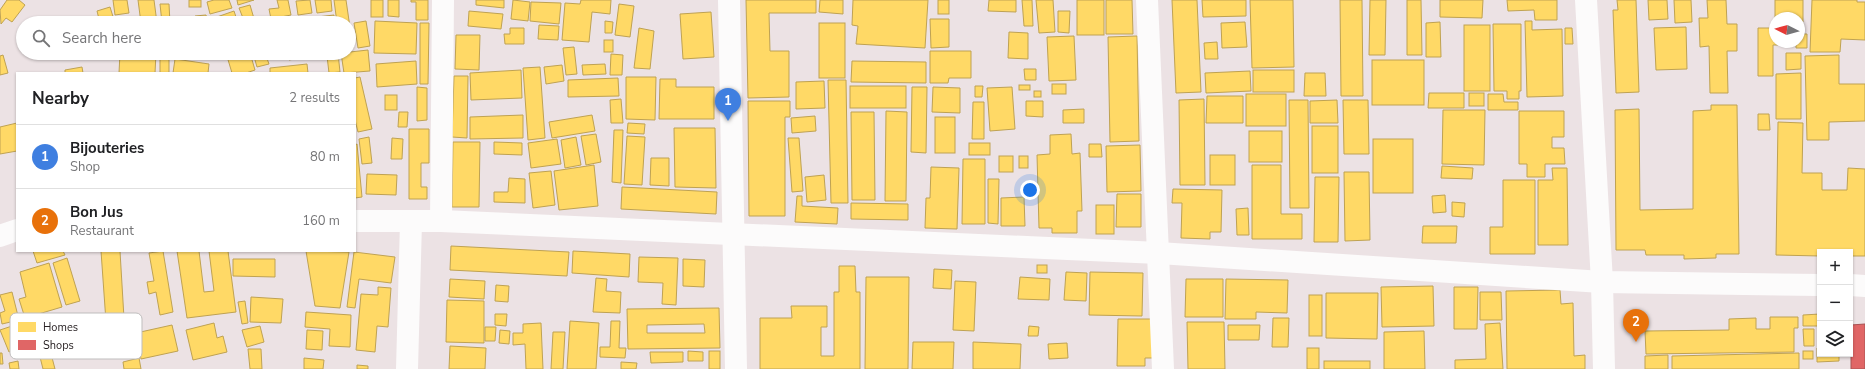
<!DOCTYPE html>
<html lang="en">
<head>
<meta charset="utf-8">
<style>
	body { margin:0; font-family:"Nunito Sans",sans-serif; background:#f2f2f2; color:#202124 }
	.controls { position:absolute; right:12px; bottom:12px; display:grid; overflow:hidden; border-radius:0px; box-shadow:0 1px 3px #0004 }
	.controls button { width:36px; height:36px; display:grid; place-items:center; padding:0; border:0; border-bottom:1px solid #e0e0e0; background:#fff; color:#202124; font:20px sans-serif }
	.compass { position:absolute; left:1769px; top:12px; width:36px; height:36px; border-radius:50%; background:#fff; box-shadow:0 1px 3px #0004; rotate:276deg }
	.you { position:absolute; left:1030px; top:190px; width:14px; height:14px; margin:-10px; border:3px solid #fff; border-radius:50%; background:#1a73e8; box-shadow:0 0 0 6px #1a73e833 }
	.badge { display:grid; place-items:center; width:26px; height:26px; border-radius:50%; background:#6d6567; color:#fff; font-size:13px; font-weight:700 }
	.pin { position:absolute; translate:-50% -33px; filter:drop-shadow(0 1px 2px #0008) }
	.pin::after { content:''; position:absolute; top:21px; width:14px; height:12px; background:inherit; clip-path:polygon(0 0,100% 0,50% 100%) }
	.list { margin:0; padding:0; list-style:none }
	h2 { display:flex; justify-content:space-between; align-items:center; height:52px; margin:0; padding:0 16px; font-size:17px }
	h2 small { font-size:13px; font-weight:400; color:#757577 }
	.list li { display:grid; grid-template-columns:26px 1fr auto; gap:12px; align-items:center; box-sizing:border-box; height:64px; padding:0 16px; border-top:1px solid #e0e0e0 }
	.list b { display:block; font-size:15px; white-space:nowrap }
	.list p { margin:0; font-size:13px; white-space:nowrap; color:#757577 }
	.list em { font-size:13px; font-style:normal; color:#757577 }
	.icon { flex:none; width:22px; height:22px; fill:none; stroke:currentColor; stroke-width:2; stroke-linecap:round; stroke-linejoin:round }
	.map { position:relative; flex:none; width:1865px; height:369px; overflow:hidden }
	.search { position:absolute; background:#fff; box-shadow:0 1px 3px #0004; left:16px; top:16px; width:340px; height:44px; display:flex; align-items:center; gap:10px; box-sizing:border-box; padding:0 14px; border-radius:22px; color:#757577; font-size:15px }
	.panel { position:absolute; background:#fff; box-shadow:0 1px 3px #0004; left:16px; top:72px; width:340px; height:180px; border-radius:0px }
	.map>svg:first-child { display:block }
	.homes { fill:#ffd966; stroke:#bfa252; fill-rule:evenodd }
	.shops { fill:#e06666; stroke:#a95252 }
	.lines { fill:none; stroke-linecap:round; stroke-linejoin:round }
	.minor { stroke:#fcfbfb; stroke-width:22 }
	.key { fill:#fff; stroke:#bfbdbd; stroke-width:1 }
	.key-label { font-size:11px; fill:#292224 }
</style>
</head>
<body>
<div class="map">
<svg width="1865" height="369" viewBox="0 0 1865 369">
	<rect width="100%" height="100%" fill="#ece2e4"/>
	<!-- homes -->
	<g class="homes">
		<polygon points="7,0 19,0 25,5 12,22 6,18 1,24 0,10"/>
		<polygon points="113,0 127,0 129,13 115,15"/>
		<polygon points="138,0 154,0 157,23 141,23"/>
		<rect x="189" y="0" width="12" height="7"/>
		<polygon points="214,0 229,0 232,8 210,14 207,2"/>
		<polygon points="237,0 254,0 238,5"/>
		<polygon points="277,0 288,0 291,15 271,19 269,9 279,8"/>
		<polygon points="310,0 312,13 298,15 296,1"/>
		<polygon points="315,0 331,0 332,11 317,13"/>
		<polygon points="334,0 346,0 353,48 349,49 349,23 337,23"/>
		<rect x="371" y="0" width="12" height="17"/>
		<polygon points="388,0 399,0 399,17 388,16"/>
		<polygon points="411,0 428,0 428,20 416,20 416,2 411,2"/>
		<polygon points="476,0 504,0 504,8 476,5"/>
		<polygon points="513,0 530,2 528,21 511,19"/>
		<polygon points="581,0 611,0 610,14 592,12 589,42 562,40 565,3 580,4"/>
		<polygon points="746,0 816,0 816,13 769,13 770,51 789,51 789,97 748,98"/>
		<polygon points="820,0 843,0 843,14 819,12"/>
		<polygon points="853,0 928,0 925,48 856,44 858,26 852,25"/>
		<rect x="938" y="0" width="11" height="14"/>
		<polygon points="989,0 1016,0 1016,12 988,11"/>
		<polygon points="1022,0 1032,0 1033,26 1024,26"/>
		<polygon points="1036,0 1053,0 1055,32 1039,33"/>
		<rect x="1077" y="0" width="27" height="35"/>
		<polygon points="1106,0 1132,0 1133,34 1106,34"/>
		<polygon points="1172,0 1197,0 1201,92 1176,93"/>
		<polygon points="1202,0 1246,0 1246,16 1203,17"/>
		<polygon points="1250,0 1293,0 1294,67 1252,68"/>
		<polygon points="1340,0 1362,0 1363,96 1341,96"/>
		<polygon points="1370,0 1386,0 1385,55 1369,55"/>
		<polygon points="1407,0 1421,0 1422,55 1407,55"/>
		<polygon points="1440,0 1483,0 1482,18 1440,17"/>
		<polygon points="1507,0 1557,0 1557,20 1535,20 1534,10 1508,11"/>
		<polygon points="1617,0 1636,0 1639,92 1616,93 1613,10 1618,10"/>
		<polygon points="1648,0 1667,0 1668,19 1649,20"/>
		<polygon points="1674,0 1691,0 1692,22 1675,23"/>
		<polygon points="1707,0 1726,0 1727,24 1737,24 1737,51 1727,51 1728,93 1710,93 1709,46 1700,47 1699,18 1708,18"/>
		<polygon points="1775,0 1803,0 1803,22 1799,22 1799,18 1775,18 1775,22"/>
		<polygon points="1812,0 1857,0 1857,2 1865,2 1865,40 1841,39 1840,52 1810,52"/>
		<polygon points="531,2 561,3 559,24 530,21"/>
		<polygon points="160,4 169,4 170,23 162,23"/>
		<polygon points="619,4 634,6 630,37 615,35"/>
		<polygon points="250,5 255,22 245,23 239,8"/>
		<polygon points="110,7 115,23 100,23 97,11"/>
		<polygon points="234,11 238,23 215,23 214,18"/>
		<polygon points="469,11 503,14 501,29 468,26"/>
		<polygon points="1058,11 1070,11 1069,33 1058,32"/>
		<polygon points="711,12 714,57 683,59 680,14"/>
		<polygon points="206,15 208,23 196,23 195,16"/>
		<polygon points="334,15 334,23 318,23 317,17"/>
		<polygon points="930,19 949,19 949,47 931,48"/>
		<polygon points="193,20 193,23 182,23 181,21"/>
		<polygon points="366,21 370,46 358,48 354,23"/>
		<polygon points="375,21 417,23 416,54 374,53"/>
		<polygon points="605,21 613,22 612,33 605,33"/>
		<polygon points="1525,21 1532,21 1532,30 1562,29 1563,96 1527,97"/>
		<polygon points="1245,22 1247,47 1222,48 1221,23"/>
		<polygon points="1440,22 1441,57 1426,57 1426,23"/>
		<polygon points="420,23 429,23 428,84 420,84"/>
		<rect x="819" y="23" width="26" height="55"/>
		<polygon points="1493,24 1521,24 1521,91 1519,91 1519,99 1507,99 1507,91 1494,91"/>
		<polygon points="539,25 559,26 558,40 538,39"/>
		<rect x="1464" y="25" width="26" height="66"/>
		<polygon points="1686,27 1687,69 1656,70 1654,28"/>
		<polygon points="510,28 524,28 524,44 505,44 504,34 510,34"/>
		<polygon points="639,28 654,31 650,69 634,68"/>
		<polygon points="1565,28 1572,28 1573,44 1565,44"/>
		<polygon points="1758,28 1775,28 1775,42 1791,42 1792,45 1773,45 1773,76 1758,76"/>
		<polygon points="1009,32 1028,33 1028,59 1008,58"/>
		<polygon points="1799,34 1807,34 1807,48 1796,48 1796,42 1799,42"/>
		<polygon points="456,35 480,35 479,70 455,69"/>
		<polygon points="1074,36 1076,80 1049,81 1047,37"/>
		<polygon points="1137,36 1139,141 1110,142 1108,37"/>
		<rect x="604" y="40" width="9" height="12"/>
		<polygon points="1217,42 1218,59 1205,59 1204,43"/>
		<polygon points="574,47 577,74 566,75 563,48"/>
		<polygon points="368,50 370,71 344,73 341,53"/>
		<polygon points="930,51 971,51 971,78 949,78 948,83 930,83"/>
		<polygon points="120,53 156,53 155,73 119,73"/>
		<polygon points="212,53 222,53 223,57 214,59"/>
		<polygon points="226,53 250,53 255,70 246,73 232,73"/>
		<polygon points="253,53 265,53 269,64 257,67"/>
		<polygon points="288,53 316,53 316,55 289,60"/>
		<polygon points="321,53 338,53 340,72 329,73 327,56 322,57"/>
		<polygon points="1786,53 1801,53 1801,69 1786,70"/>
		<polygon points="611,54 623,55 622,75 610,75"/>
		<polygon points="3,55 8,73 0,75 0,56"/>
		<polygon points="1839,55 1839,84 1865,84 1865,121 1829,122 1829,140 1807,140 1805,56"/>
		<rect x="160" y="56" width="9" height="17"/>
		<polygon points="175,59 209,64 208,73 173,73"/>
		<rect x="1372" y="60" width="52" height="45"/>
		<polygon points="416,61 417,84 377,87 376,64"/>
		<polygon points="852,61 926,62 926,83 851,82"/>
		<polygon points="307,64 308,73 270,73 270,68"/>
		<polygon points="605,64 606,74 583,75 582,65"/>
		<polygon points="562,65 564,81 546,84 544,67"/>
		<polygon points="82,67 83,73 65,73 65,70"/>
		<polygon points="540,67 545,138 528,140 523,68"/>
		<polygon points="1024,69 1036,69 1036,80 1025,80"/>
		<polygon points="521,70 522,98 471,100 470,73"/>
		<rect x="1253" y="70" width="41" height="22"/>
		<polygon points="1250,71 1251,91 1206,93 1205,73"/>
		<polygon points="1305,73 1325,73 1326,96 1304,96"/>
		<polygon points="1801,73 1801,119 1776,119 1776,74"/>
		<polygon points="454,76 468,76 467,138 452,137"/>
		<polygon points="360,77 372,129 358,132 355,120 355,78"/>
		<polygon points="626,77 656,77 655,120 626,119"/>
		<polygon points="618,78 619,96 568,97 568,80"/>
		<polygon points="660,79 676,79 676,87 714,87 714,119 659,119"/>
		<polygon points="828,80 846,80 848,203 831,203"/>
		<polygon points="824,81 825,108 796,109 796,82"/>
		<rect x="1052" y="84" width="14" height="10"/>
		<rect x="1019" y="85" width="11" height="5"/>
		<rect x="850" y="86" width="56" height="22"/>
		<polygon points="975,86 983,86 982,97 975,97"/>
		<polygon points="417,87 427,88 427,120 417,121"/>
		<polygon points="912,87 927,87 926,153 911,152"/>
		<polygon points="933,87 960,88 960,113 932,112"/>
		<polygon points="1012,87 1015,129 990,131 987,88"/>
		<rect x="1034" y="91" width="7" height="6"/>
		<polygon points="1429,93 1464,93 1464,108 1428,108"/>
		<rect x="1469" y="93" width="15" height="13"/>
		<rect x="1246" y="94" width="40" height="32"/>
		<polygon points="1488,94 1503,94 1504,102 1518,102 1518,110 1488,110"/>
		<rect x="385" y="95" width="12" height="15"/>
		<polygon points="1207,96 1243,96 1243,123 1206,123"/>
		<polygon points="621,99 623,123 611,123 610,100"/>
		<polygon points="1204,99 1205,185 1180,185 1179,100"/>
		<polygon points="1289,100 1308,100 1309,208 1290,208"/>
		<polygon points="1337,100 1338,123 1310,123 1310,101"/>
		<polygon points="1343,100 1368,100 1369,154 1344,154"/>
		<polygon points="748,101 790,101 790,117 785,117 785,216 749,216"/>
		<polygon points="1026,101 1043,101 1043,117 1026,116"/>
		<polygon points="973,102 984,102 984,139 972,139"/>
		<polygon points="1711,105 1737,105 1739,254 1716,254 1716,258 1684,259 1684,255 1646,255 1645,250 1616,250 1615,110 1639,109 1640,210 1693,209 1693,111 1711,110"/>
		<polygon points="1084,109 1084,123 1063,123 1063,110"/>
		<polygon points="1443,110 1485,110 1484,165 1442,164"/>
		<polygon points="886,111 907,112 906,201 885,201"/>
		<polygon points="1519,111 1564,111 1564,137 1552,137 1552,148 1564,148 1565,164 1545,164 1545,177 1527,177 1527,164 1519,164"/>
		<polygon points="399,112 408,112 407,127 398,127"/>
		<polygon points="851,112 874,112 875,200 852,200"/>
		<polygon points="1758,114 1769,114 1770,130 1758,130"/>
		<polygon points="523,115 523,138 470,139 470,117"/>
		<polygon points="592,115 595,131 552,138 549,122"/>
		<polygon points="815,116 816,131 792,133 791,118"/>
		<rect x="935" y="117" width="20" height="36"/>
		<polygon points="1778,122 1803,123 1802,173 1822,173 1822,190 1847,190 1848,168 1865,169 1865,256 1850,256 1850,252 1820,252 1820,256 1776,255"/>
		<polygon points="17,123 17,151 0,154 0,127"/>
		<polygon points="628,123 645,124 644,134 627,133"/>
		<rect x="1312" y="126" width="26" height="47"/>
		<polygon points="674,128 715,128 716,188 675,187"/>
		<polygon points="409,129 429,129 429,163 421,163 421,187 427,187 427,199 409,199"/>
		<polygon points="614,130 623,130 621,183 612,182"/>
		<rect x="1249" y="131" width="33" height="31"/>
		<polygon points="596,134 601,162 586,165 581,136"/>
		<polygon points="1071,134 1072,154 1080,153 1082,211 1077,211 1077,233 1052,233 1052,228 1039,228 1037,155 1050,154 1050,135"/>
		<polygon points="627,136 645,137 642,185 624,184"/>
		<polygon points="369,137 372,163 362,164 359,139"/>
		<polygon points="576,137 581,165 565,168 561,140"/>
		<polygon points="392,138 403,139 402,159 391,159"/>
		<polygon points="788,138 799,138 803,191 792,192"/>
		<polygon points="557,139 561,164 531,168 528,143"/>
		<rect x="1373" y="139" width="40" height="54"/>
		<polygon points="453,142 480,142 479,207 452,207"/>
		<polygon points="494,142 522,143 522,155 494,154"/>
		<rect x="969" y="143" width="21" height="12"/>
		<polygon points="357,144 362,197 355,198 355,145"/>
		<polygon points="1089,144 1101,144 1102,157 1089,157"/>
		<polygon points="1140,145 1141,191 1107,192 1106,146"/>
		<rect x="1210" y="155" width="25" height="30"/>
		<rect x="999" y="156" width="14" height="16"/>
		<rect x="1019" y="156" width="9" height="12"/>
		<polygon points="651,158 669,158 669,186 650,185"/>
		<polygon points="963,159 985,159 985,224 962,224"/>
		<polygon points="594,165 598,206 559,210 554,171"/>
		<polygon points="1252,165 1281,165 1281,214 1302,214 1302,239 1252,239"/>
		<polygon points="1442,166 1473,168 1472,179 1441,178"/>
		<polygon points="931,167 959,168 957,229 925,228 926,198 930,198"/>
		<polygon points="1552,168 1567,168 1568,245 1538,245 1538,180 1553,180"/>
		<polygon points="551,171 555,205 533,208 529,173"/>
		<polygon points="1344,172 1369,172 1370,240 1345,241"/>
		<polygon points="367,174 397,175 396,195 366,194"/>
		<polygon points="824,175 826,200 807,202 805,177"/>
		<polygon points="1315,177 1339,177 1338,242 1314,242"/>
		<polygon points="509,178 525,179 525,203 494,202 494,192 508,192"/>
		<polygon points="988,179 999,179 998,224 988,223"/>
		<polygon points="1503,180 1535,180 1535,254 1490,254 1490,227 1503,227"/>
		<polygon points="622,187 717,192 716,214 621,209"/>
		<polygon points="1173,189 1222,190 1221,232 1210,232 1210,239 1181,238 1182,203 1172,203"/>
		<polygon points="1117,194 1141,194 1141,227 1116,227"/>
		<polygon points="1445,195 1446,212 1433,213 1432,196"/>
		<polygon points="797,196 802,196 802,206 838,208 837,224 795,222"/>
		<polygon points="1024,197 1025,226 1001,226 1001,198"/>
		<polygon points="1452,202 1465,203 1464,217 1452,216"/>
		<polygon points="851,203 908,204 908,220 851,219"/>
		<rect x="1096" y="205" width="18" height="29"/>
		<polygon points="1248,208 1249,235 1237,235 1236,209"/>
		<polygon points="1423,226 1457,226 1456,243 1422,243"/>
		<polygon points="451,246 569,252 567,276 450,270"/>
		<polygon points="33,251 63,251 65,255 37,263"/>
		<polygon points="101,251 120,251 125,335 107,336"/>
		<polygon points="163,251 173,312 160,315 156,292 149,294 147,282 154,281 149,253"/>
		<polygon points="177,251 199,251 204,292 214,291 209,251 228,251 236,312 187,318"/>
		<polygon points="306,251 349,252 340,308 315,306"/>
		<polygon points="573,251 630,254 629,277 572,273"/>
		<polygon points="354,252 395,257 391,283 359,279 355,308 347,307"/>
		<polygon points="639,257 678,258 676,305 662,304 663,283 638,282"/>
		<polygon points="67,258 80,301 66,305 53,263"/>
		<polygon points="233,259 275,259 275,277 233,276"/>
		<polygon points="683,259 705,260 704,287 683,286"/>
		<polygon points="49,263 62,307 25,318 19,299 26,297 20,272"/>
		<rect x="1037" y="265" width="10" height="8"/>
		<polygon points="839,266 855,266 856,292 860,292 860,369 760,369 760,318 792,318 791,306 827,306 827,327 821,327 821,356 834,356 834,292 839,292"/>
		<polygon points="934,269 952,270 951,289 933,288"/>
		<polygon points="1066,272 1087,273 1086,301 1064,300"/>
		<polygon points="1090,272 1143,273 1142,316 1089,315"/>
		<polygon points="866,277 909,277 908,369 865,369"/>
		<polygon points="1020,277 1050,279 1049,300 1018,299"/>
		<polygon points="596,278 607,279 606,291 621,292 620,313 593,312"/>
		<polygon points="450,279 485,281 484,299 449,297"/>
		<polygon points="1186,279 1223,279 1223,317 1185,317"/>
		<polygon points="1226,279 1288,280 1287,313 1256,312 1256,319 1225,319"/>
		<polygon points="955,281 976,282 974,331 953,330"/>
		<polygon points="496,285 509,286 508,302 495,301"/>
		<polygon points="1433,286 1434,326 1382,327 1381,287"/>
		<polygon points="378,287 391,288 388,327 377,326 375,352 356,350 361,294 378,295"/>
		<polygon points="1454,287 1478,287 1477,329 1454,329"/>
		<polygon points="1560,290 1561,304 1573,303 1574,356 1585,355 1585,369 1507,369 1506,291"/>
		<polygon points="12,292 19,320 2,324 0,313 5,311 0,295"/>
		<polygon points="1480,292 1501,292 1502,320 1480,320"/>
		<polygon points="1326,293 1378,293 1377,339 1326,338"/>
		<rect x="1309" y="295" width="13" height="41"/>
		<polygon points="251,297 283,299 281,323 250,322"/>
		<polygon points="447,300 484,301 484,343 446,342"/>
		<polygon points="245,301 248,323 242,324 238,302"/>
		<path d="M719,308L720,348L628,349L627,309ZM704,324L705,333H647V325Z"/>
		<polygon points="306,312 351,315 350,347 329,346 330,329 305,327"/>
		<polygon points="495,314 507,314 506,326 495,325"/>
		<polygon points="1820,314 1820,326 1803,326 1803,315"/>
		<polygon points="1770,317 1798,317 1798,328 1794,328 1794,352 1646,354 1645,331 1729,330 1729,319 1756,318 1756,329 1770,329"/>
		<polygon points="1273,318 1289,318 1288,347 1272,347"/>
		<polygon points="1118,319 1154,319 1153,358 1145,358 1145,366 1117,366"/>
		<polygon points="570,321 599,323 596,369 567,369"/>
		<polygon points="611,321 620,321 619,348 626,348 625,358 600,357 600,347 610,347"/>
		<polygon points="1187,322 1224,322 1225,369 1188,369"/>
		<polygon points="21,323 29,344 9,352 0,330"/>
		<polygon points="214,323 217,338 223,336 227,352 193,360 186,330"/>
		<polygon points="541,323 543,369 526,369 525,344 513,345 513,333 523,333 523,324"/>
		<polygon points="1500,323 1503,369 1455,369 1455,360 1486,359 1485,324"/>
		<polygon points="172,325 178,351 141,359 136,333"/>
		<polygon points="1228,325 1260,325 1259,340 1228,340"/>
		<polygon points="260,326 264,342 247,347 242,330"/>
		<polygon points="1029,326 1039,327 1038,336 1028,336"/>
		<polygon points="485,327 496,327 495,341 485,341"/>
		<polygon points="1803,329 1814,329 1814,346 1804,346"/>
		<polygon points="307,330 323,331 322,350 306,349"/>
		<polygon points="500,330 510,331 509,344 499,343"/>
		<polygon points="1818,330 1820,330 1820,343 1818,344"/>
		<polygon points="1424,331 1425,369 1384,369 1384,332"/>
		<polygon points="553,332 565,332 563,369 551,369"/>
		<polygon points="913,342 954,342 953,369 912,369"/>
		<polygon points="973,342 1021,344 1020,369 973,369"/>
		<polygon points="1067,343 1068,358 1049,359 1048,344"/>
		<polygon points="49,346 55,369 43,369 38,349"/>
		<polygon points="450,346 486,348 485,369 449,369"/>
		<rect x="1307" y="348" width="12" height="21"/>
		<polygon points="1817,348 1820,348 1820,354 1839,354 1839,361 1817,362"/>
		<polygon points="248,349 261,349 262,369 250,369"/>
		<polygon points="688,351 703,352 703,361 688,361"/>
		<rect x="709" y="351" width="11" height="18"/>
		<rect x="1803" y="351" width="10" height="8"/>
		<polygon points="650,352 683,352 683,362 651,363"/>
		<polygon points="0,353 2,353 3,364 0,364"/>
		<polygon points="1799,353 1799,369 1672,369 1672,356"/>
		<polygon points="1668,355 1668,369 1645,369 1645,356"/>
		<polygon points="139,358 141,369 124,369 123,362"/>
		<polygon points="304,358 324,360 323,369 304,369"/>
		<polygon points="18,361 19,369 10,369 9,363"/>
		<rect x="1324" y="361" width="46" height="8"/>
		<polygon points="621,362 637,363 636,369 621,369"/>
		<polygon points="357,365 368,366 368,369 357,369"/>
	</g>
	<!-- shops -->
	<polygon class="shops" points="1865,324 1865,369 1851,369 1851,325"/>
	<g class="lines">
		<!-- minor -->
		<g class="minor">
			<polyline points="729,0 736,369"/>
			<polyline points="1147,0 1163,369"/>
			<polyline points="1586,0 1602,282 1604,369"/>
			<polyline points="355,221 441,221 1159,253 1602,282 1820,285"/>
			<polyline points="441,221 443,0"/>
			<polyline points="0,236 17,230"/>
			<polyline points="1850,285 1865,286"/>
			<polyline points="407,369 411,222"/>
		</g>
	</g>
	<!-- legend -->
	<rect x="10" y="313" width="132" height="46" rx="6" class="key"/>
	<rect x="18" y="322" width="18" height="10" fill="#ffd966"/>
	<rect x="18" y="340" width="18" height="10" fill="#e06666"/>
	<g class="key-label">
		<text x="43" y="331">Homes</text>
		<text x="43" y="349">Shops</text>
	</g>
</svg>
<div class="controls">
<button>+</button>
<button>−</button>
<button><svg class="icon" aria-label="layers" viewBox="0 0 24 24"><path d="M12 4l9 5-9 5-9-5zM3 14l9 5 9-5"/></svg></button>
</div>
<svg class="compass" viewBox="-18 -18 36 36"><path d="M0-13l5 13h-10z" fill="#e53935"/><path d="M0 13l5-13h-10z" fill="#757577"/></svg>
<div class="you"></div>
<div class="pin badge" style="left:728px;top:121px;background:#3f7fe0">1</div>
<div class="pin badge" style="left:1636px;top:342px;background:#e8710a">2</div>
<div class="search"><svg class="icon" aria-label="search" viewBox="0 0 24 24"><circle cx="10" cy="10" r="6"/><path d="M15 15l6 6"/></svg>Search here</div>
<section class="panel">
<h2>Nearby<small>2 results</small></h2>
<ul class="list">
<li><span class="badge" style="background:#3f7fe0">1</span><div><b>Bijouteries</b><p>Shop</p></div><em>80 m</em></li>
<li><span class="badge" style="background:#e8710a">2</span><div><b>Bon Jus</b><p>Restaurant</p></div><em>160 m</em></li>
</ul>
</section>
</div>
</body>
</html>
